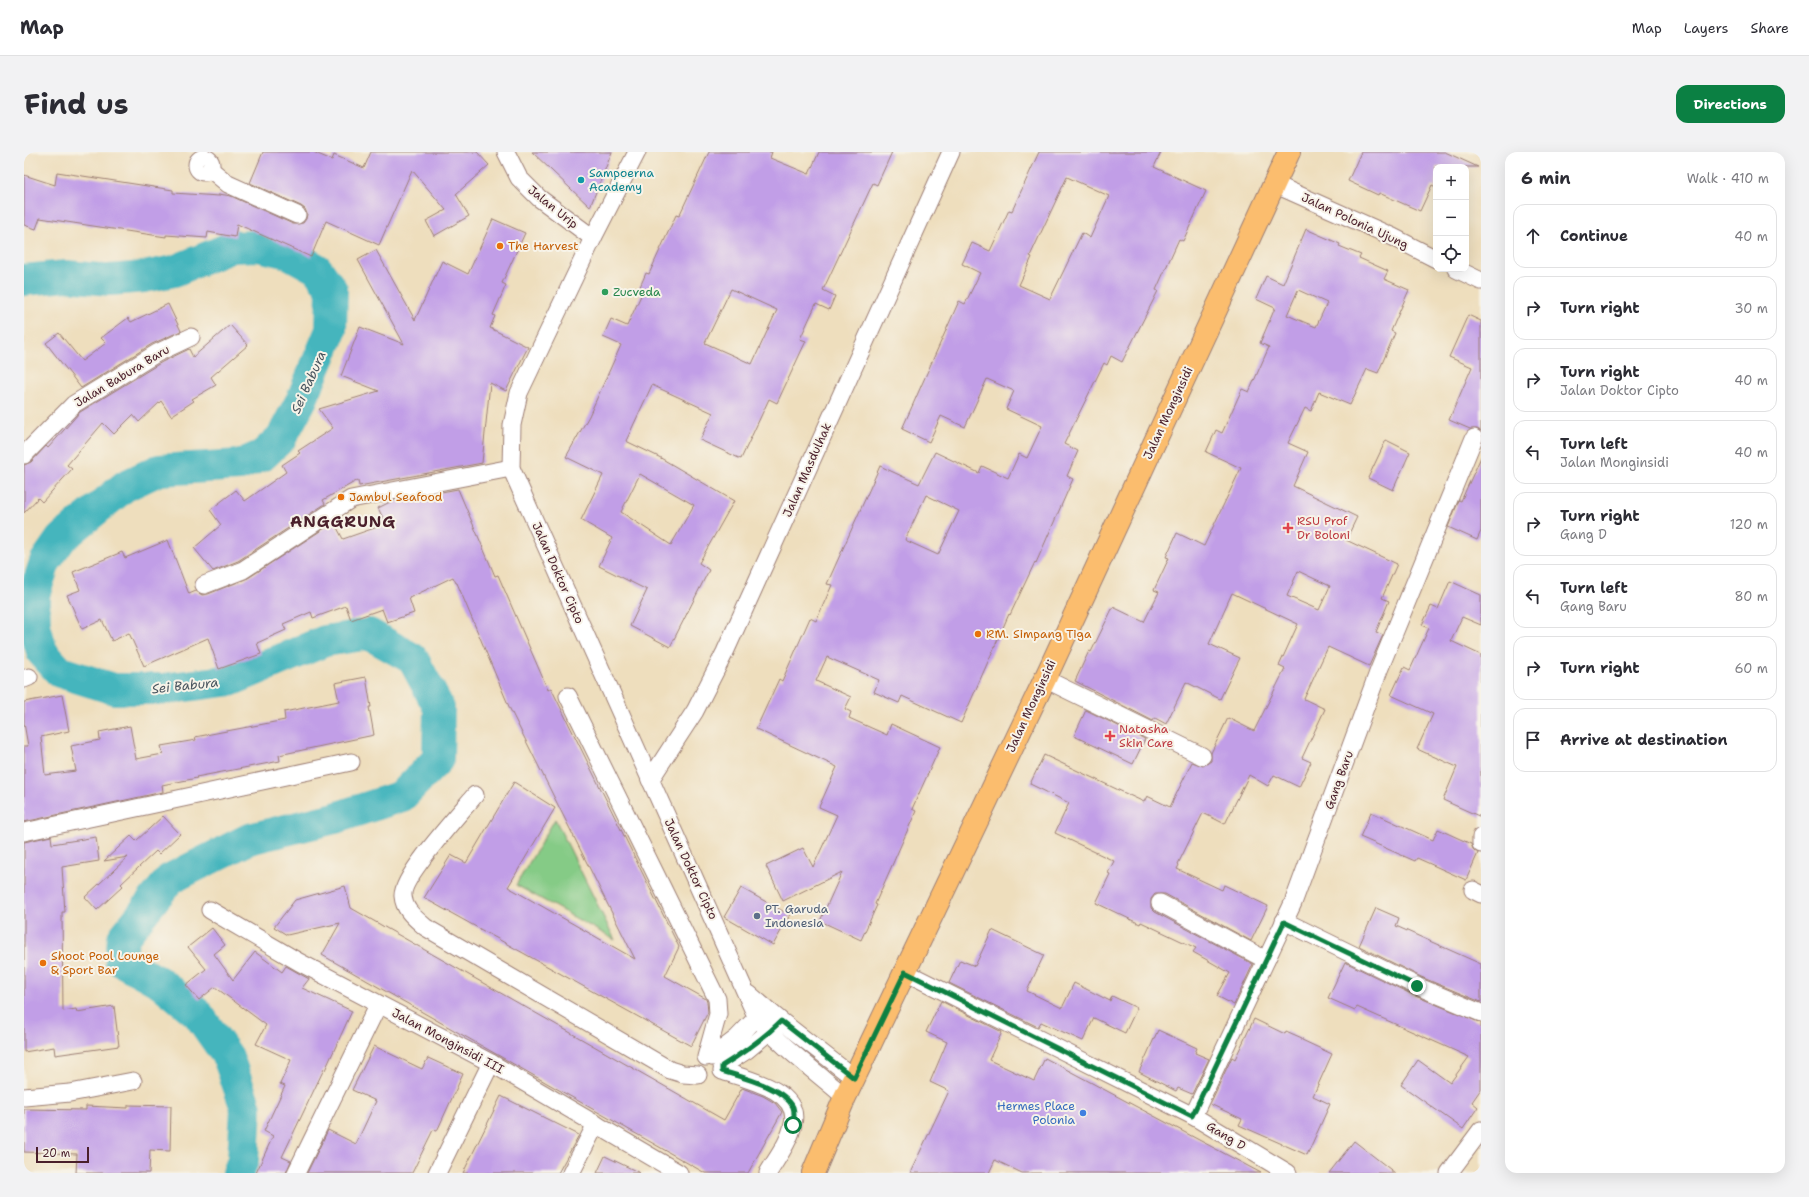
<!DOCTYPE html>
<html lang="en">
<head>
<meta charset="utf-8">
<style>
	body { margin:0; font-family:"Shantell Sans",sans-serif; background:#f2f2f3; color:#2b2b33 }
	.controls { position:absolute; right:12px; top:12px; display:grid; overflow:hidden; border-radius:8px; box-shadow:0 4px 16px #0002 }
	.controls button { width:36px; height:36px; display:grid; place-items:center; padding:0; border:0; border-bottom:1px solid #e1e1e2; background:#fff; color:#2b2b33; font:20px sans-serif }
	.scale { position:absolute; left:12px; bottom:10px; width:53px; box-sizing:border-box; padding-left:4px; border:2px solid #4a1f2b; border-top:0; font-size:11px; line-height:14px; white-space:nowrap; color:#4a1f2b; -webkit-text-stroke:3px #f7f3e8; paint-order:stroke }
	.stop { position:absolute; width:12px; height:12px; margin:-9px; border:3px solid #0b8043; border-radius:50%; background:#fff }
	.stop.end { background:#0b8043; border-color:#fff; box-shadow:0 1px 4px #0008 }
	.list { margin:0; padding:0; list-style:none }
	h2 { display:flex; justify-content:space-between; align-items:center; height:52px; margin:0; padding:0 16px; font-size:17px }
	h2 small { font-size:13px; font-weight:400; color:#7c7c81 }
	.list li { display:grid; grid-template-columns:26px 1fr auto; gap:12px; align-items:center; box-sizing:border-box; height:64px; margin:0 8px 8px; padding:0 8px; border:1px solid #e1e1e2; border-radius:12px }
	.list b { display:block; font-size:15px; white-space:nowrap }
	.list p { margin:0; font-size:13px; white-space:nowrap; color:#7c7c81 }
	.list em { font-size:13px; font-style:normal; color:#7c7c81 }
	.icon { flex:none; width:22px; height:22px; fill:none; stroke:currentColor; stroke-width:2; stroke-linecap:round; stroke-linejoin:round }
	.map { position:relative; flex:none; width:1457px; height:1021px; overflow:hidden; border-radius:12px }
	header { display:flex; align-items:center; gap:24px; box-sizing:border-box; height:56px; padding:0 20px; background:#fff; border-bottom:1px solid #e1e1e2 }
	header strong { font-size:19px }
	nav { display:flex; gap:22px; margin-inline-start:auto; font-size:14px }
	.intro { display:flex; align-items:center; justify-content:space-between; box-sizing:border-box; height:96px; padding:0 24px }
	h1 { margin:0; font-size:28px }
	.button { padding:10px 18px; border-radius:12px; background:#0b8043; color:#fff; font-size:14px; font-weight:700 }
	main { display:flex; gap:24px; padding:0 24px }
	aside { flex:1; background:#fff; border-radius:12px; box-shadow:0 4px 16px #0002 }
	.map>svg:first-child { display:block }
	.green { fill:#85cb86; stroke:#687558 }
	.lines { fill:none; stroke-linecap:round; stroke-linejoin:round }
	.river { stroke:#45b5bd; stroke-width:32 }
	.building { fill:#c19ee7; fill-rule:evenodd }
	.minor-casing { stroke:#9c7e74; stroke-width:19 }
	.major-casing { stroke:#9c7e74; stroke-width:24 }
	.minor { stroke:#fff; stroke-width:17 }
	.major { stroke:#fbbd6e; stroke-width:22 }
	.route { stroke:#0b8043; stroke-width:5 }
	.culture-dot { fill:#0f9aa8; stroke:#f7f3e8; stroke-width:1.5 }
	.food-dot { fill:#e8710a; stroke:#f7f3e8; stroke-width:1.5 }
	.leisure-dot { fill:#2e9e5b; stroke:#f7f3e8; stroke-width:1.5 }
	.health-dot { fill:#e0444e; stroke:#f7f3e8; stroke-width:1.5 }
	.service-dot { fill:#5c6f8a; stroke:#f7f3e8; stroke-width:1.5 }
	.shop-dot { fill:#3f7fe0; stroke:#f7f3e8; stroke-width:1.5 }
	.labels { text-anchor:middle; stroke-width:4; stroke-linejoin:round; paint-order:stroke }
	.culture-label { font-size:12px; fill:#0d838f; stroke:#f7f3e8; text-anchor:start }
	.street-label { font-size:12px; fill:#4a1f2b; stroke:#f7f3e8 }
	.food-label { font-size:12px; fill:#c56008; stroke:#f7f3e8; text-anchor:start }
	.leisure-label { font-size:12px; fill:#27864d; stroke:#f7f3e8; text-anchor:start }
	.health-label { font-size:12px; fill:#be3a42; stroke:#f7f3e8; text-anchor:start }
	.service-label { font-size:12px; fill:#4e5e75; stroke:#f7f3e8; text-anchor:start }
	.shop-label { font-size:12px; fill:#366cbe; stroke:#f7f3e8; text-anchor:end }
	.water-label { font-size:13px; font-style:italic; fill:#48545e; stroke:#f7f3e8 }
	.district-label { font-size:16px; font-weight:bold; letter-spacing:1px; fill:#4a1f2b; stroke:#f7f3e8 }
</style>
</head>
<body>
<header>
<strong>Map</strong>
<nav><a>Map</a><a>Layers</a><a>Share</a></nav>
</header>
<div class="intro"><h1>Find us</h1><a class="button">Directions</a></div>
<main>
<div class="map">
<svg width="1457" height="1021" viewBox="0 0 1457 1021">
	<rect width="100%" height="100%" fill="#f7f3e8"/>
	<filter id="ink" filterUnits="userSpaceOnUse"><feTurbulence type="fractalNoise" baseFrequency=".025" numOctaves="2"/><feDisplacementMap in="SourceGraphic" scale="8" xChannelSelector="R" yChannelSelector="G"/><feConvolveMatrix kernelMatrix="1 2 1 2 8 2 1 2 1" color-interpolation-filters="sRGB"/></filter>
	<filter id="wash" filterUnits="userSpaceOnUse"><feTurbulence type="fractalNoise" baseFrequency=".012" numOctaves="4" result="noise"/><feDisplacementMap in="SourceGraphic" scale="16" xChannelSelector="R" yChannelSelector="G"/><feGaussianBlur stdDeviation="0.9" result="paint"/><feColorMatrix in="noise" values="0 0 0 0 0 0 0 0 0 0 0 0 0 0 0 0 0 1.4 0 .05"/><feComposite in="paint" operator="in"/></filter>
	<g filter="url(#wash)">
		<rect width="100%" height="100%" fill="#eedebd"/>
		<!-- green -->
		<polygon class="green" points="531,667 591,788 492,733"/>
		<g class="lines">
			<!-- river -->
			<polyline class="river" points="0,128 42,124 86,128 120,125 150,119 208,95 234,94 264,101 293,117 308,138 307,178 278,247 257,286 239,303 216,313 135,318 101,334 37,387 21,410 10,443 11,473 18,500 36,520 90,537 139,537 208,528 301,489 345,482 389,507 415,556 414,607 378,644 311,666 225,687 146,727 99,786 97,809 137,831 174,862 204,905 222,956 219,1008 214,1021"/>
		</g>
		<g id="blocks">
			<!-- building -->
			<g class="building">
				<polygon points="239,0 289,0 308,8 310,3 340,16 347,0 453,0 465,13 432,42 445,64 410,84 402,69 422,58 388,18 355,93 302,69 287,105 213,72 211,85 184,80 183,86 142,83 142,85 16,66 12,77 0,73 0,23 31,33 33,20 149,38 149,41 195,44 195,42 207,44 269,72 279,71 282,67 283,62 281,57 277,54 226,31"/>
				<polygon points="508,0 588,0 566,55"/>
				<path d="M685,0H748L746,6L785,22L795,0H868L853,33L849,31L799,138L811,144L805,158L792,152L776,187L782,189L753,251L745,247L717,307L676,288L689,261L628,233L602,289L635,305L710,349L675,411L685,418L646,495L606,474L623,438L575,414L588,386L557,368L579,323L542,305L565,264L597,193L579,185L587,167L603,174L619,139L615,137L622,121L625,122L652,63L655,64ZM707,137L753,158L728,212L681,191ZM616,322L670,353L647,393L597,360Z"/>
				<path d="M1015,0H1137L1130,15L1182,39L1159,89L1155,87L1132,138L1134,139L1098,210L1087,204L1083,213L1080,211L1040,292L1054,299L1043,324L1049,327L1012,411L1011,410L986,463L985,462L937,571L878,544L875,551L850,540L855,528L803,505L792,529L827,545L821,557L827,560L825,566L863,583L867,572L916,595L888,657L892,659L851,752L853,753L837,788L796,769L818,720L759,749L742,714L779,696L789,715L813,663L795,655L813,615L732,577L755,527L758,529L786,466L792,469L808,433L803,432L856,314L895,332L911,300L955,321L958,314L984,326L995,302L1003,306L1018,274L982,257L990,239L963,227L941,275L917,264L905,290L878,277L935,149L941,152L956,121L938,112L948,91L966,99L985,58L988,59ZM1043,25L1085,44L1066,86L1058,81L1026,147L995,133L1008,105L1006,104ZM902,343L935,359L914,403L881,388Z"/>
				<polygon points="1337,0 1421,0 1454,15 1412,15 1412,35 1408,33 1396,59 1355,41 1354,43 1324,29"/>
				<polygon points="469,67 501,81 478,131 482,133 469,163 471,164 466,176 504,195 482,239 466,231 458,311 335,334 334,328 299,348 301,352 214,409 189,419 170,396 197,373 186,358 212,338 221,349 262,320 258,313 276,301 274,299 309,276 295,257 355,239 317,224 336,175 380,192 334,108 352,98 391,168 418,109 444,122"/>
				<path d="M1282,77L1316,92L1315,94L1337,103L1335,106L1364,119L1360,127L1385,138L1367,179L1371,181L1354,221L1343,217L1326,253L1295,240L1287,259L1281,256L1264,291L1284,300L1269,334L1333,365L1322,388L1373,412L1358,446L1365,449L1352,480L1359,483L1345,514L1304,495L1280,547L1301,557L1278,606L1287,610L1275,635L1250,623L1244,634L1225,623L1201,672L1179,661L1154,712L1155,713L1153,717L1198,738L1200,733L1244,754L1227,789L1141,742H1131L1127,747V756L1131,760L1229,812L1210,853L1193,844L1206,821L1169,800L1172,796L1117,770L1116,772L1072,751L1086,722L1084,721L1090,709L1031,681L1045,651L1006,632L1020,603L1120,650L1123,644L1146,655L1168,610L1179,614L1187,609V601L1204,566L1230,579L1261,517L1255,514L1274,472L1208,441L1185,492L1216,506L1196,547L1162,530L1142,572L1131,566L1129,569L1051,529L1065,499L1067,500L1089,455L1120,470L1135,440L1130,438L1145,406L1142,405L1153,381L1180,394L1217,316L1182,300L1192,278L1198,281L1218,237L1225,240L1245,195L1236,191L1251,156L1232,147L1242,124L1259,132ZM1274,138L1303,151L1292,175L1263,163ZM1274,419L1306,434L1295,458L1263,444Z"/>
				<polygon points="144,152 157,179 128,192 57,236 22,191 35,181 58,209 82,191 77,186 104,166 107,170"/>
				<polygon points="1444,163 1457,169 1457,279 1453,277 1446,277 1425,268 1448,215 1425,205"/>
				<polygon points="206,173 224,193 187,225 192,233 168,247 170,249 147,264 137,249 115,270 109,263 90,282 79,271 43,313 48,317 18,350 14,346 0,361 0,313 7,310 22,294 24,296 56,260 138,210 165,197 169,205"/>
				<polygon points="1362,288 1386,300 1369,338 1344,326"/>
				<polygon points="1457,305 1457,379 1453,388 1424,375 1435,348 1437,349"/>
				<polygon points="434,337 471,424 474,423 524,538 527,536 655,795 641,824 682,847 683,850 684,860 667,894 400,746 427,703 442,711 490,630 531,656 484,735 611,807 486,557 433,431 432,431 429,425 385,446 390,461 363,470 358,457 327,468 322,454 289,466 287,460 259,472 262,478 233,491 237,502 195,517 184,486 120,514 105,481 88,489 78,468 58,477 43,443 56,438 49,420 98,400 101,406 144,388 165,442 172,439 178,443 184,442 224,426 310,370 319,387 362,372 354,356 368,349"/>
				<polygon points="1426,429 1457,443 1457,473 1438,465 1427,489 1457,503 1457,665 1419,648 1433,615 1393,597 1409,562 1367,543 1380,515 1386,518 1405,476 1398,473 1407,454 1414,457"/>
				<polygon points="342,525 347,555 345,555 350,583 255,603 256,609 172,625 173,626 138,633 139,640 0,670 0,594 4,594 0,571 0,550 38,543 45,579 17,585 21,623 52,619 47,594 76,588 75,580 106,574 112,607 139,602 137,594 172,588 171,585 261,568 260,560 315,549 311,531"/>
				<polygon points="1062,558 1121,587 1109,612 1050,584"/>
				<polygon points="1347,660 1409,688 1414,677 1447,692 1449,697 1454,701 1442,728 1393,706 1391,709 1336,685"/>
				<polygon points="139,664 156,682 135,702 132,699 97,732 99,734 73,758 61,745 104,705 80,709 107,684 112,689"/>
				<polygon points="27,684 28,692 72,685 75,709 38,715 41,760 38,760 39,859 52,857 53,860 90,854 95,894 31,903 30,895 0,900 0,690"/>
				<polygon points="321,734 327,756 700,968 718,936 739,944 751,951 758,960 724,1021 681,1021 298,803 316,771 263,783 250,775 271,748"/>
				<polygon points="717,736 766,763 749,793 700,765"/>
				<polygon points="1352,756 1375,766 1372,774 1457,812 1457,850 1397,825 1335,794"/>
				<polygon points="188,776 201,793 190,802 209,828 231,800 258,820 262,814 285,827 278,836 328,859 301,918 300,917 258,1005 267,1009 262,1021 232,1021 249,984 240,979 261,934 256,932 267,908 232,892 242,873 191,835 175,848 162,833 182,817 164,795"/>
				<polygon points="968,778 1020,803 1003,839 1038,856 1050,831 1086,849 1088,844 1113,856 1101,881 1070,866 1059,889 1017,870 1014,875 925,831 936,808 951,814"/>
				<polygon points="1321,810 1389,843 1457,871 1457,937 1448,950 1454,955 1439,977 1377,933 1394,908 1426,931 1445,905 1333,855 1331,858 1304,846"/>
				<polygon points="917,849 978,880 965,908 1010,929 1021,906 1237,1021 998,1021 971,1008 965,1021 886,1021 925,939 906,930 923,890 902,880"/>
				<polygon points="1230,867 1261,882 1262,879 1278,886 1278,888 1308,902 1289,944 1306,952 1283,1003 1215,973 1218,967 1186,952 1208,905 1211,907"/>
				<polygon points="1134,878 1173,896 1171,901 1185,907 1168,942 1154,936 1152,939 1115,920"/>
				<polygon points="350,894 398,917 404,906 439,922 413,979 409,978 388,1021 283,1021 304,978 332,992 352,949 328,938"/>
				<polygon points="477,944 555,983 534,1021 439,1021"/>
				<polygon points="104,953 147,954 146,999 126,998 125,1021 52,1021 53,1002 0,1000 0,957 62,958 62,954 104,956"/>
				<polygon points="1330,989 1371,1021 1305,1021"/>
				<polygon points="581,1004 616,1021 573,1021"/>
			</g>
		</g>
	</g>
	<g filter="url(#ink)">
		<use href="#blocks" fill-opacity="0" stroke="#9c7e74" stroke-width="1"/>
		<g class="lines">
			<defs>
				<g id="minor">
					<polyline points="482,0 495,26 515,46 569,86"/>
					<path d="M613,0L569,86L495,241L488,273L487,316L733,866C759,896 791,919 821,945"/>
					<circle cx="180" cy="13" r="7"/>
					<polyline points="186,17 204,32 273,63"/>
					<polyline points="1250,32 1369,85 1412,107"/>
					<polyline points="1432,117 1457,129"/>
					<polyline points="0,303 50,252 133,201 167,185"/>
					<polyline points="180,433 219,418 327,347 487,316"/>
					<polyline points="0,527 5,525"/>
					<polyline points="1021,527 1178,604"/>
					<polyline points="544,544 693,847 694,862 682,905"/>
					<polyline points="626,628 671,559 701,500 927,0"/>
					<path d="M451,643C437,660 377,725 379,744C380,758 391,766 401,775L646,918L659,922L674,923"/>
					<polyline points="0,680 327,610"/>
					<polyline points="1457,685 1457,692"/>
					<polyline points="1449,738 1457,742"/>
					<polyline points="1136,751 1242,808"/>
					<polyline points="186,758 275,810 467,911 655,1021"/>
					<polyline points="1260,769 1393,834 1457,861"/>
					<polyline points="881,820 1169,964 1264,1021"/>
					<polyline points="725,842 757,869 830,926"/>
					<polyline points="688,905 713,886 740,858"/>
					<polyline points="698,914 723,898 754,872"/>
					<path d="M698,919C722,927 777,938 769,972C766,989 753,1006 744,1021"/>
					<polyline points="0,945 46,941 109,929"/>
					<polyline points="1169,964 1269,751 1355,518 1450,286"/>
					<polyline points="272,1021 354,853"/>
					<polyline points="413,1021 467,911"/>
					<polyline points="547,1021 572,972"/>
					<polyline points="1425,1021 1457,978"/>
				</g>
				<polyline id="major" points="789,1021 821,945 1021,527 1265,0"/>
			</defs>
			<!-- minor casing -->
			<use href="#minor" class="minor-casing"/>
			<!-- major casing -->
			<use href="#major" class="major-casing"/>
			<!-- minor -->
			<use href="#minor" class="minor"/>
			<!-- major -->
			<use href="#major" class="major"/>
		</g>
	</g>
	<g class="lines" filter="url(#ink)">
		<!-- route -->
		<path class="route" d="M769,973C770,967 771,961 769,955C759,935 717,925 698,919V914C719,901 739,887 757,869L830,926L881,820L1168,964L1260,770L1393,834"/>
	</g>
	<!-- markers -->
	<circle class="culture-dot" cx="557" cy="28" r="4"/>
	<g class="food-dot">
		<circle cx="476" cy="94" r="4"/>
		<circle cx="317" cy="345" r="4"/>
		<circle cx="954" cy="482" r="4"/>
		<circle cx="19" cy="811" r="4"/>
	</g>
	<circle class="leisure-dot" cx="581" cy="140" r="4"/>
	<g class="health-dot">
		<path d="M1262 370h4v4h4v4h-4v4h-4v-4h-4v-4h4z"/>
		<path d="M1084 578h4v4h4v4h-4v4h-4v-4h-4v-4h4z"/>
	</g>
	<circle class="service-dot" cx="733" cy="764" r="4"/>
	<circle class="shop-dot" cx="1059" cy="961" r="4"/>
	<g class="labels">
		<!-- culture labels -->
		<g class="culture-label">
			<text x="565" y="25">Sampoerna<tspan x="565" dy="14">Academy</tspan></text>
		</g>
		<!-- street labels -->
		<g class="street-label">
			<text transform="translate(529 55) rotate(39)" y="4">Jalan Urip</text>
			<text transform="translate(1331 69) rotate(25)" y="4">Jalan Polonia Ujung</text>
			<text transform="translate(98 224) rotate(-31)" y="4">Jalan Babura Baru</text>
			<text transform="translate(1144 261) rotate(-65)" y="4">Jalan Monginsidi</text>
			<text transform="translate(783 318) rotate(-66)" y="4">Jalan Masdulhak</text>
			<text transform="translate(534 421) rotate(66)" y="4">Jalan Doktor Cipto</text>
			<text transform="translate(1007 554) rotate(-65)" y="4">Jalan Monginsidi</text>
			<text transform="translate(1315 628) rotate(-70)" y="4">Gang Baru</text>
			<text transform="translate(667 717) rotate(65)" y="4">Jalan Doktor Cipto</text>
			<text transform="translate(424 889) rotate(28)" y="4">Jalan Monginsidi III</text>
			<text transform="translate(1202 984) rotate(31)" y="4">Gang D</text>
		</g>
		<!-- food labels -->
		<g class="food-label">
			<text x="484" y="98">The Harvest</text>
			<text x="325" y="349">Jambul Seafood</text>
			<text x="962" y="486">RM. Simpang Tiga</text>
			<text x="27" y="808">Shoot Pool Lounge<tspan x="27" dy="14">&amp; Sport Bar</tspan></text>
		</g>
		<!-- leisure labels -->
		<g class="leisure-label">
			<text x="589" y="144">Zucveda</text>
		</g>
		<!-- health labels -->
		<g class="health-label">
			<text x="1273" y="373">RSU Prof<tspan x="1273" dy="14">Dr Boloni</tspan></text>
			<text x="1095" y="581">Natasha<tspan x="1095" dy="14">Skin Care</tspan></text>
		</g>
		<!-- service labels -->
		<g class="service-label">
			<text x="741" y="761">PT. Garuda<tspan x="741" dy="14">Indonesia</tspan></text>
		</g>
		<!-- shop labels -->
		<g class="shop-label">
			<text x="1051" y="958">Hermes Place<tspan x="1051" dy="14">Polonia</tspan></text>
		</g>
		<!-- water labels -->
		<g class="water-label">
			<text transform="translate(284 230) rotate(-66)" y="5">Sei Babura</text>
			<text transform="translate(161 533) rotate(-6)" y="5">Sei Babura</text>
		</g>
		<!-- district labels -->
		<g class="district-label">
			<text x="319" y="375">ANGGRUNG</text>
		</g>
	</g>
</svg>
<div class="controls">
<button>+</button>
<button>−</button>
<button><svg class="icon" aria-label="locate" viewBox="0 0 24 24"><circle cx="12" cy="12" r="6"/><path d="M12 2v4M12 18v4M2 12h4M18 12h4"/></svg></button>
</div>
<div class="scale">20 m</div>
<div class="stop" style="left:769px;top:973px"></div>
<div class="stop end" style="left:1393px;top:834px"></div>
</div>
<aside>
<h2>6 min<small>Walk · 410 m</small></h2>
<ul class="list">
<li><svg class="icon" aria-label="ahead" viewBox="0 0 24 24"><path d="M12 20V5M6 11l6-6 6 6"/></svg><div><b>Continue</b></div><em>40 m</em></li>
<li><svg class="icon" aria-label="right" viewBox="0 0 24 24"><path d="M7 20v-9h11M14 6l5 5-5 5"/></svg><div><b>Turn right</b></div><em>30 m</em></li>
<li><svg class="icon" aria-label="right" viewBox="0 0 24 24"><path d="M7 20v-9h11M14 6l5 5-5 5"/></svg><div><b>Turn right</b><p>Jalan Doktor Cipto</p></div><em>40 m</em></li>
<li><svg class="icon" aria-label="left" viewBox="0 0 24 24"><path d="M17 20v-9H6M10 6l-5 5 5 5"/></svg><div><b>Turn left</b><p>Jalan Monginsidi</p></div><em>40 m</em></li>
<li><svg class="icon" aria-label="right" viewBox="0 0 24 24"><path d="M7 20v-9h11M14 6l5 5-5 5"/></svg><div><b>Turn right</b><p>Gang D</p></div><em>120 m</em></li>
<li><svg class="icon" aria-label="left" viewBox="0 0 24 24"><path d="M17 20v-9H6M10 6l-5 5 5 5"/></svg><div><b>Turn left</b><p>Gang Baru</p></div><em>80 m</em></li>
<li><svg class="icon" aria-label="right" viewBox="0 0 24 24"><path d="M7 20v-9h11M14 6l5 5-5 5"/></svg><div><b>Turn right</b></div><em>60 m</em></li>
<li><svg class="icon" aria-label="arrive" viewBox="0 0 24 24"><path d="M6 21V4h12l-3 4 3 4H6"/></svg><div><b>Arrive at destination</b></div></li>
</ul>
</aside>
</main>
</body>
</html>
